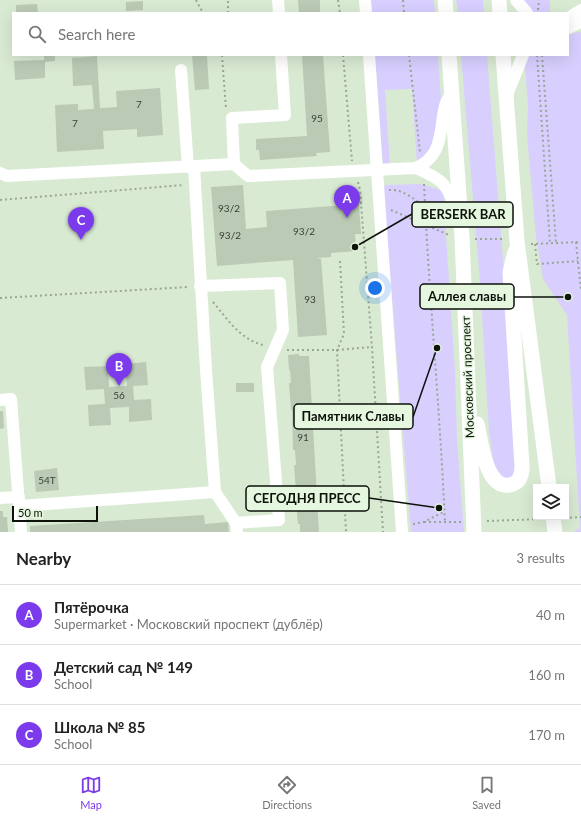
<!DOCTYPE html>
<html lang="en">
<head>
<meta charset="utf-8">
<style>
	body { margin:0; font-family:Lato,sans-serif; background:#f6f6f6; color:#222 }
	.controls { position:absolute; right:12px; bottom:12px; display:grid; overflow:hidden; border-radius:0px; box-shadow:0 4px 16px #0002 }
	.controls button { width:36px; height:36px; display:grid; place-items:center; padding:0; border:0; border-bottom:1px solid #e0e0e0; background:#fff; color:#222; font:20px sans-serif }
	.scale { position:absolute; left:12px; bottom:10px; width:86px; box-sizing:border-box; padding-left:4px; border:2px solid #0d120b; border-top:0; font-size:11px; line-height:14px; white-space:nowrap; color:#0d120b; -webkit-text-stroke:3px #e6f7e0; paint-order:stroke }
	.you { position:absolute; left:375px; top:288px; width:14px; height:14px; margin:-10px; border:3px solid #fff; border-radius:50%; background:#1a73e8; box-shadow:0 0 0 6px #1a73e833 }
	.badge { display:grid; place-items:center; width:26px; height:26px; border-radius:50%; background:#7c3aed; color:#fff; font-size:13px; font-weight:700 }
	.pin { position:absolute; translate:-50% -33px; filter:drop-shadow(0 1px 2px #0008) }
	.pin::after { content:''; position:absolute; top:21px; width:14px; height:12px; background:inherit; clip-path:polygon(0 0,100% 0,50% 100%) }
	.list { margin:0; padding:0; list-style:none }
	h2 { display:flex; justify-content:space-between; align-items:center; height:52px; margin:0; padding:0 16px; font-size:17px }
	h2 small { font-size:13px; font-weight:400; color:#767676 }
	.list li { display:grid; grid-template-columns:26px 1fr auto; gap:12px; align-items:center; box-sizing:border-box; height:60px; padding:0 16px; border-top:1px solid #e0e0e0 }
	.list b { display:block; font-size:15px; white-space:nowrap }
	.list p { margin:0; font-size:13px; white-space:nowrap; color:#767676 }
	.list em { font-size:13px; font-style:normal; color:#767676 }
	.icon { flex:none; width:22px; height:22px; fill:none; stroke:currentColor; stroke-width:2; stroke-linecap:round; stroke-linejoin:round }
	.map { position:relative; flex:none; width:581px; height:532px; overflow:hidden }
	.search { position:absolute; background:#fff; box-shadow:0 4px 16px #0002; left:12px; right:12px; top:12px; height:44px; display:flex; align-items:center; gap:10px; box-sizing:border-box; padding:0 14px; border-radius:0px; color:#767676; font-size:15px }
	.sheet { height:232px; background:#fff }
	nav { display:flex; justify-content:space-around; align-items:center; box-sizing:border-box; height:56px; border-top:1px solid #e0e0e0; background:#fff; font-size:11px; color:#767676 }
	nav a { display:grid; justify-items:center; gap:2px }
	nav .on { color:#7c3aed }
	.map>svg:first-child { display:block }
	.green { fill:#d8cfff }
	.building { fill:#bacab4 }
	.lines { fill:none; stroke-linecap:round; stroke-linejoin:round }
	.path { stroke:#98a694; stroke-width:2; stroke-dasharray:2 3; stroke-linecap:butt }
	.minor { stroke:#fff; stroke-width:12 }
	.major { stroke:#fff; stroke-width:15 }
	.labels { text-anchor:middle; stroke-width:3; stroke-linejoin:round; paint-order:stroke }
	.number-label { font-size:10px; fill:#384035 }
	.street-label { font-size:12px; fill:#0d120b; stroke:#e6f7e0 }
	.leader { fill:none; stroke:#0d120b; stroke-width:1.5 }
	.callout-dot { fill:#0d120b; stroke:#e6f7e0; stroke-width:1.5 }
	.callout { fill:#e6f7e0; stroke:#0d120b; stroke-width:1.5 }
	.callout-label { font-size:13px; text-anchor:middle; font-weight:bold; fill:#0d120b }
</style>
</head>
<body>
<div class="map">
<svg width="581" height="532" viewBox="0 0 581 532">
	<rect width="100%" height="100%" fill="#d9ead3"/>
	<!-- green -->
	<g class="green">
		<polygon points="371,0 434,0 435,13 372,13"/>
		<polygon points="456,0 483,0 484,13 458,13"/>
		<polygon points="520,0 550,0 550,13 521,13"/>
		<polygon points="581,32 581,532 573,532 580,528 567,315 543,279 536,237 527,135 528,105 524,55 568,55 568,34"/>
		<polygon points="375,55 438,55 441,98 434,148 417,164 412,89 385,90 390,166 383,167"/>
		<polygon points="461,55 487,55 519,464 518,475 505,481 494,465 489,432 480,282"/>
		<polygon points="421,184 443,191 455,370 457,439 464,532 411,532 383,188 386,185"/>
	</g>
	<!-- building -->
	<g class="building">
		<polygon points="298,0 320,0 320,13 299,13"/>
		<polygon points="143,1 143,10 126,11 126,2"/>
		<polygon points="37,4 38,13 16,13 16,5"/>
		<polygon points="55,55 55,61 45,62 45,78 15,80 14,61 44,60 44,56"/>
		<polygon points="192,55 207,55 209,89 195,90"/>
		<polygon points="302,55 323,55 330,152 316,153 317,156 260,160 259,150 256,150 256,139 307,136"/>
		<polygon points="97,56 100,108 117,107 116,91 160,88 163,135 137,137 137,129 103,131 104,149 57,152 55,105 78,104 78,110 94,109 92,85 73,86 72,58"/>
		<polygon points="243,185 246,229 267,227 266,211 359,204 361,234 355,234 356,251 331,253 331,257 317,258 321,259 327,335 298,337 293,260 217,266 211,187"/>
		<polygon points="299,354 299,356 309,356 319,532 300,532 300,524 298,524 296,502 299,502 298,491 296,491 294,465 296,465 295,450 293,450 292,410 291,410 289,383 291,383 290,370 289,370 288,355"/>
		<polygon points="146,362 148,385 133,386 134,400 151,399 152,420 129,422 129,407 110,408 111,425 89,426 88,405 105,404 104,389 86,390 84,367 108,366 109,387 127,386 125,364"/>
		<rect x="236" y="383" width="18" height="9"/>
		<polygon points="0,411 3,411 4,428 0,429"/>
		<polygon points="57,468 59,490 36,492 34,471"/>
		<polygon points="0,511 3,511 3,517 7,517 8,532 0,532"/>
		<polygon points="204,515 205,524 228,522 229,532 30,532 30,526"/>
	</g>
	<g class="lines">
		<!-- path -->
		<g class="path">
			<polyline points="196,0 203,13"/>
			<polyline points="338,0 340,13"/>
			<polyline points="403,0 404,13"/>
			<polyline points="538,10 539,0"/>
			<polyline points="228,13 228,0"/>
			<polyline points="222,55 226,109"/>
			<polyline points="343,55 352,161"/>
			<polyline points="409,55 420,152"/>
			<polyline points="537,55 550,243"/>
			<polyline points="542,55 556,243"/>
			<polyline points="358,182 360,190 372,347 383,532"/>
			<path d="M424,184C429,297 440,410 445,523"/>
			<path d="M389,190C403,189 414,199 425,207"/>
			<polyline points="0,200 184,185"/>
			<polyline points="391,210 449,235"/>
			<polyline points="475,239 504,239"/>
			<polyline points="576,242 581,290"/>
			<polyline points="531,244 535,244 576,242 581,243"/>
			<polyline points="535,244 537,264 578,261"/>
			<polyline points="340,261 344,334 337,350 346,532"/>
			<polyline points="0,298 188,287"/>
			<path d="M213,302C228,320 240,339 263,345"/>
			<polyline points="287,350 337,350 372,347"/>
			<polyline points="565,518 581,517"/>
			<polyline points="487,521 541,519"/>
			<polyline points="424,522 461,522"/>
			<polyline points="413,524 424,522 445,511"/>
		</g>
		<!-- minor -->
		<g class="minor">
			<polyline points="278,0 279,13"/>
			<polyline points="365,0 366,13"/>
			<polyline points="516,0 527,13"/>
			<polyline points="568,18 581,10"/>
			<polyline points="568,28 581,22"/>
			<polyline points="369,55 402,532"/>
			<polyline points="181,70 188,167"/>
			<polyline points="507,95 523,55"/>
			<polyline points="234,164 232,118 285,115 281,55"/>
			<polyline points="194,166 206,370 215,492"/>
			<path d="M416,168C442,179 449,185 456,212"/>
			<path d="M0,173L7,176L234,164L248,176L416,168C444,155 439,131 445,106C446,101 450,96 452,92"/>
			<polyline points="200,286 280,283 283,330 267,367 279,520 236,523"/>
			<polyline points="0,400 11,399 21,532"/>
			<polyline points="0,498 19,497"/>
			<polyline points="19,506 215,492 236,523 237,532"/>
		</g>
		<!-- major -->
		<g class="major">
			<polyline points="445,0 446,13"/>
			<polyline points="499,0 500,13"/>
			<polyline points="449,55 462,237 474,532"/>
			<polyline points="503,55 517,241 549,487"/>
			<path d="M477,424C481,441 486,494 513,484C521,481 522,473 522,466L510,272L515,252"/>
			<polyline points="553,517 555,532"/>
		</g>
	</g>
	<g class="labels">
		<!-- number labels -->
		<g class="number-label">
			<text x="139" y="108">7</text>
			<text x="317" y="122">95</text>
			<text x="75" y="127">7</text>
			<text x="229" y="212">93/2</text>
			<text x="304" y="235">93/2</text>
			<text x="230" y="239">93/2</text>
			<text x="310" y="303">93</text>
			<text x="119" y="399">56</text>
			<text x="303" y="441">91</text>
			<text x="47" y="484">54Т</text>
		</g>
		<!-- street labels -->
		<g class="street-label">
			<text transform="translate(468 377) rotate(-92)" y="4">Московский проспект</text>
		</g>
	</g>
	<!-- callouts -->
	<path class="leader" d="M355 247L412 214M568 297L514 297M437 348L413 417M439 508L369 498"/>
	<g class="callout-dot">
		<circle cx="355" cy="247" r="4"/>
		<circle cx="568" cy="297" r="4"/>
		<circle cx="437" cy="348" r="4"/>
		<circle cx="439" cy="508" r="4"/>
	</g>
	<g class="callout">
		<rect x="412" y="202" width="101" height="25" rx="4"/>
		<rect x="420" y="284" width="94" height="25" rx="4"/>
		<rect x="294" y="404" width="119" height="25" rx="4"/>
		<rect x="246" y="486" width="123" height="25" rx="4"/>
	</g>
	<g class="callout-label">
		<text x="463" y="219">BERSERK BAR</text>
		<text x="467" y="301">Аллея славы</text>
		<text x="353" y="421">Памятник Славы</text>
		<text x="307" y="503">СЕГОДНЯ ПРЕСС</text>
	</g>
</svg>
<div class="controls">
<button><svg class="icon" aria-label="layers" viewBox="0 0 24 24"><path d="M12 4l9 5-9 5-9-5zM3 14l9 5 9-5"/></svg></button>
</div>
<div class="scale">50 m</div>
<div class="you"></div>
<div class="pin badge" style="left:347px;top:218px">A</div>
<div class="pin badge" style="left:119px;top:386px">B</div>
<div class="pin badge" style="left:81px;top:240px">C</div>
<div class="search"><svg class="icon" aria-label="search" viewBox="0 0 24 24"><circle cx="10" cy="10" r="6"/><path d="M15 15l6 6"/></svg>Search here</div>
</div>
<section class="sheet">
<h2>Nearby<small>3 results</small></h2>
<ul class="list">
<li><span class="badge">A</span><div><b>Пятёрочка</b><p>Supermarket · Московский проспект (дублёр)</p></div><em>40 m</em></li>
<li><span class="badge">B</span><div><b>Детский сад № 149</b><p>School</p></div><em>160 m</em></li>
<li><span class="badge">C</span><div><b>Школа № 85</b><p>School</p></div><em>170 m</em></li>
</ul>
</section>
<nav>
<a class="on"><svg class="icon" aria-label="map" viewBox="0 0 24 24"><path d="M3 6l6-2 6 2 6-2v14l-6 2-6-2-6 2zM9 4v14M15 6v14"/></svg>Map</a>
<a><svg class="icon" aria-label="directions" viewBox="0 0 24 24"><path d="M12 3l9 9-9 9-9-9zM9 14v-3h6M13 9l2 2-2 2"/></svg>Directions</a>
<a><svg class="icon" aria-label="saved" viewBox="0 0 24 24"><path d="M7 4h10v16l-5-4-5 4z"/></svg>Saved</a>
</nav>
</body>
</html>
